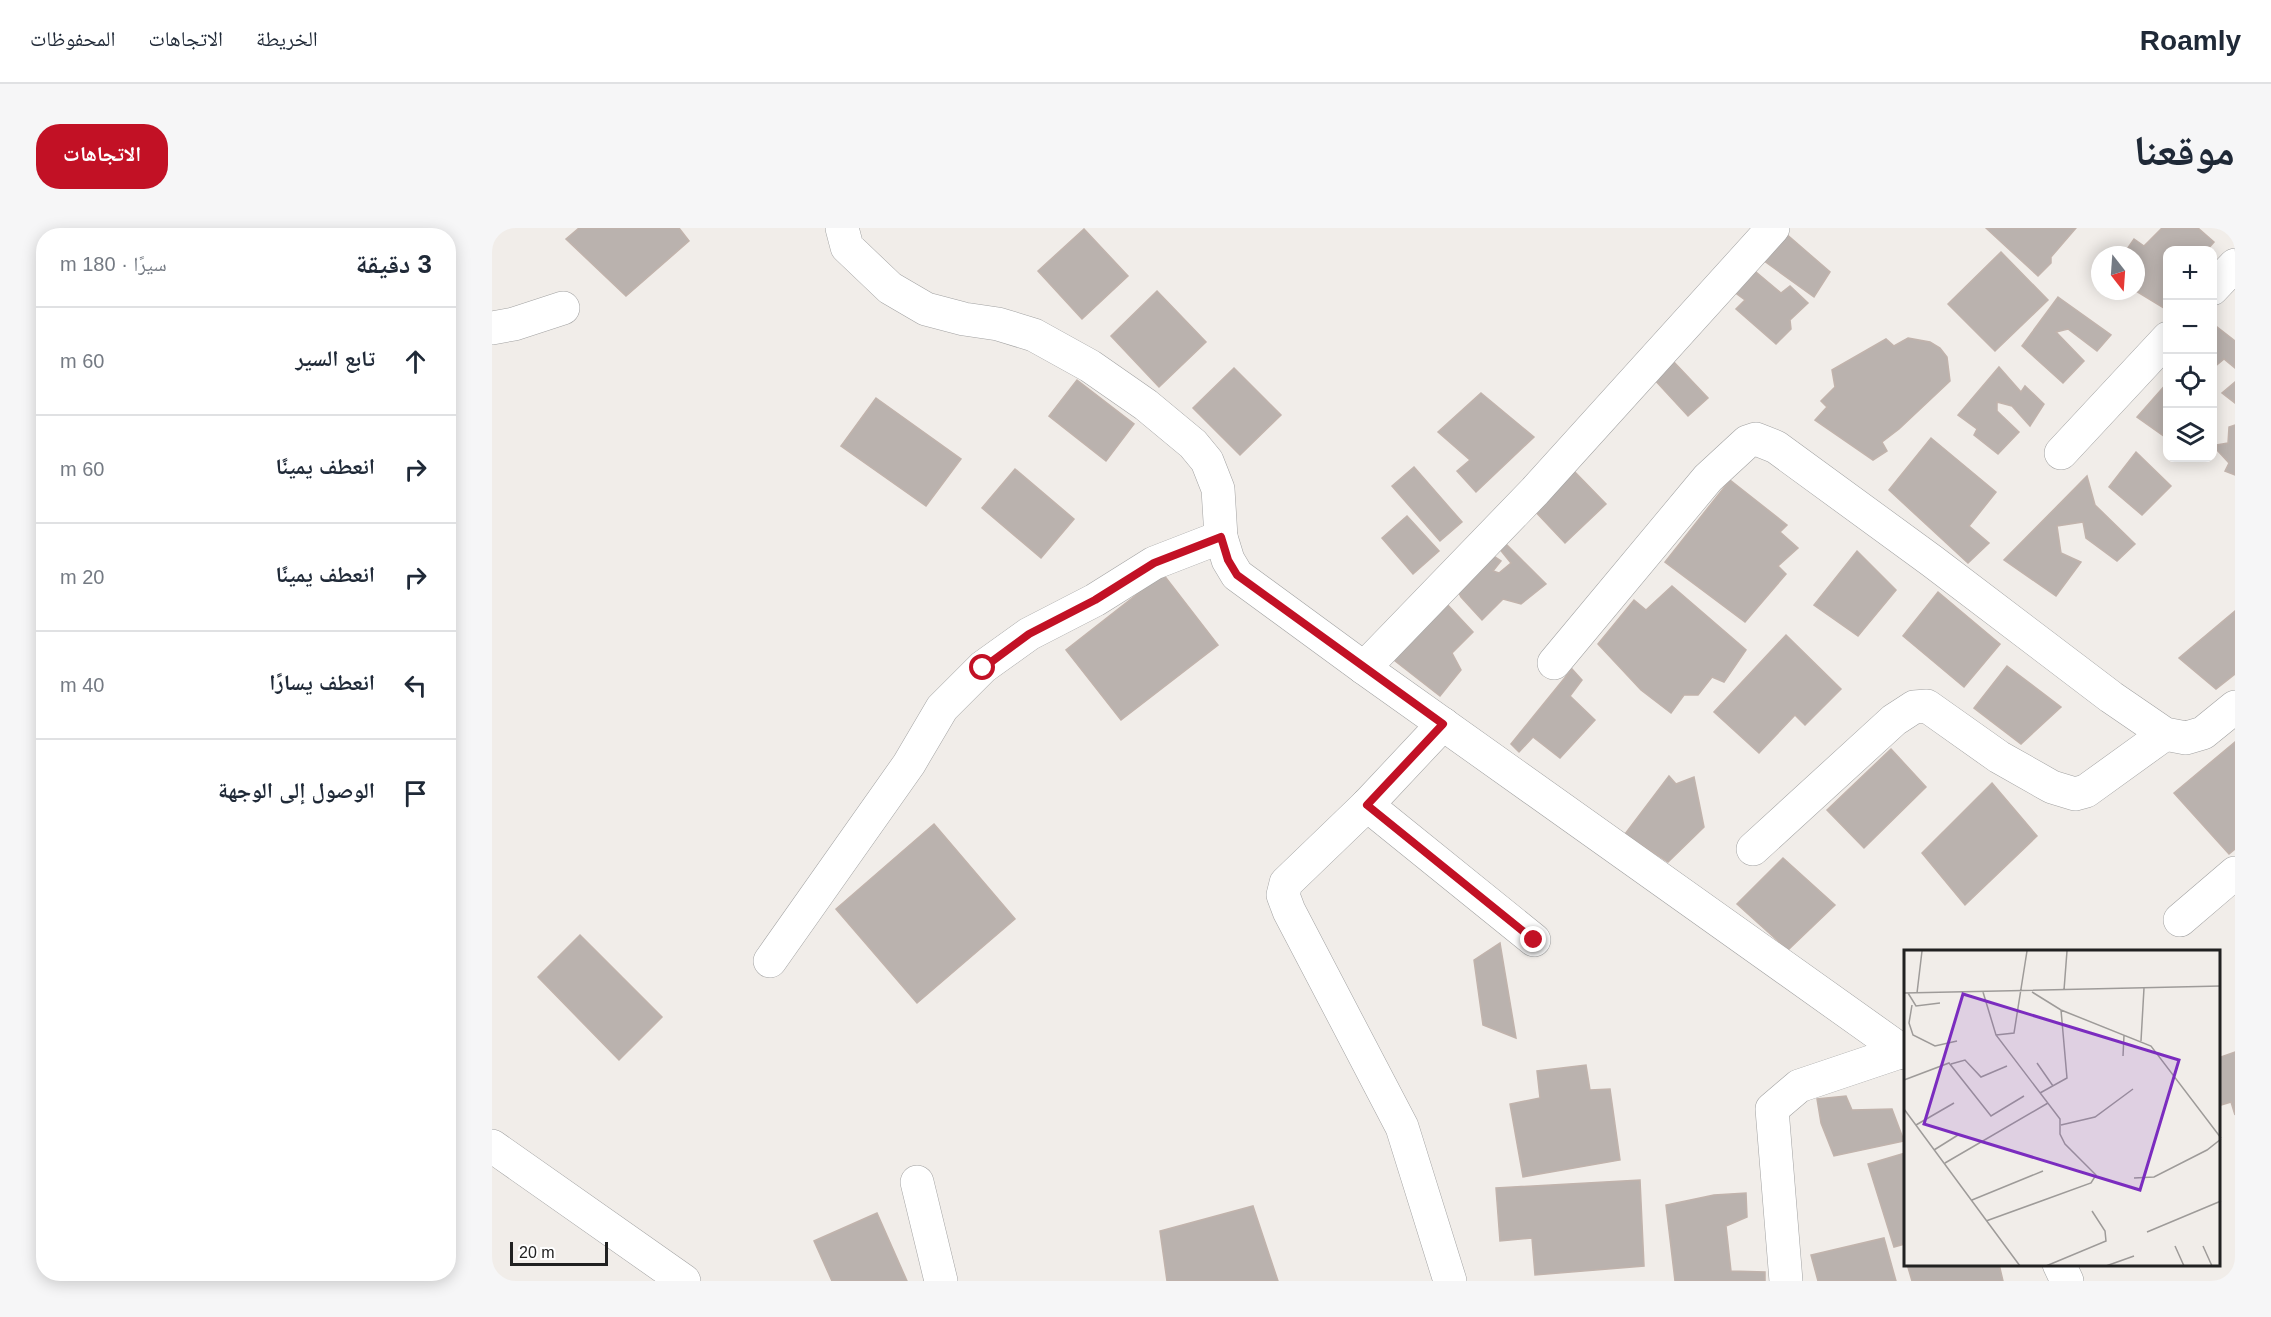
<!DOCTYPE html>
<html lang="ar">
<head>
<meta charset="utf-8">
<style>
	body { margin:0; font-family:Helvetica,"Noto Naskh Arabic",sans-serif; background:#f6f6f7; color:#1f2937; direction:rtl }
	.controls { position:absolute; right:18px; top:18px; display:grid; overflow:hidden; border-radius:12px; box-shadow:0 3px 15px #0003 }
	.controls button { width:54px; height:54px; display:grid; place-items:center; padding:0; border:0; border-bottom:2px solid #e0e1e3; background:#fff; color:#1f2937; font:30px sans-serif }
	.compass { position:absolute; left:1599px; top:18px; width:54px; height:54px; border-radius:50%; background:#fff; box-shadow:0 3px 15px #0003; rotate:163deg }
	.scale { position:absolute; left:18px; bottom:15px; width:98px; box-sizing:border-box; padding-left:6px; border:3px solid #212121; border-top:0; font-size:16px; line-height:21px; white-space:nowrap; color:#212121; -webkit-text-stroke:4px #fff; paint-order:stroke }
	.stop { position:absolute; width:18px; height:18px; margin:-14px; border:4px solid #c21125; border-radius:50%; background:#fff }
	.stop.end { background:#c21125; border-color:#fff; box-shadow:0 2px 6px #0008 }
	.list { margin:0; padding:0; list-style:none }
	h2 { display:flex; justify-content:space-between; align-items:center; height:78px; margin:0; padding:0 24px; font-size:26px }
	h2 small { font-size:20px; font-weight:400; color:#747a83 }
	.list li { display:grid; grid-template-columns:39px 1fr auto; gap:18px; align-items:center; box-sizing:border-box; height:108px; padding:0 24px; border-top:2px solid #e0e1e3 }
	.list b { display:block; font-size:22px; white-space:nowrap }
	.list em { font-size:20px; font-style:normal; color:#747a83 }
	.icon { flex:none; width:33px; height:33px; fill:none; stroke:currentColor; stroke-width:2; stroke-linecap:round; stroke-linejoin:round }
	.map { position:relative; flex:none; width:1743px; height:1053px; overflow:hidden; direction:ltr; border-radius:24px }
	header { display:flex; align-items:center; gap:36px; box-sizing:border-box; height:84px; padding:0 30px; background:#fff; border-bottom:2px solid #e0e1e3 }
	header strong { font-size:28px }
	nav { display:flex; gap:33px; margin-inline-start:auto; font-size:21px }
	.intro { display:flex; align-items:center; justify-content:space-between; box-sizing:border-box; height:144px; padding:0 36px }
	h1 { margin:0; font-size:42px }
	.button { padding:15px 27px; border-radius:24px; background:#c21125; color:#fff; font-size:21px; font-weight:700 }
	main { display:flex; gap:36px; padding:0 36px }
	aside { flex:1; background:#fff; border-radius:24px; box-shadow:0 3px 15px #0003 }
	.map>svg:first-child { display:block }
	.building { fill:#bab2ae; stroke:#c1b3ac; stroke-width:1.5 }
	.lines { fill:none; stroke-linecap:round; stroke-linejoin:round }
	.minor-casing { stroke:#a2a2a2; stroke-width:34 }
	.minor { stroke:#fff; stroke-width:33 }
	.route { stroke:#c21125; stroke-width:8 }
	.inset-road { fill:none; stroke:#9e9b99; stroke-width:1.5 }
	.view { fill:#7b2cbf; fill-opacity:0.15; stroke:#7b2cbf; stroke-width:3 }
	.inset-edge { fill:none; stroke:#212121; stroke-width:3 }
</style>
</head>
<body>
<header>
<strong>Roamly</strong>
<nav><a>الخريطة</a><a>الاتجاهات</a><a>المحفوظات</a></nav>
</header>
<div class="intro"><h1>موقعنا</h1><a class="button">الاتجاهات</a></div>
<main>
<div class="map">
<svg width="1743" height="1053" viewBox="0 0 1743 1053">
	<rect width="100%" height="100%" fill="#f1ede9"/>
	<!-- building -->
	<g class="building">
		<polygon points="87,0 187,0 197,13 134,68 74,11"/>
		<polygon points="1494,0 1584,0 1559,29 1559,35 1546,48"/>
		<polygon points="1670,0 1706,0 1722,14 1715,22 1676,22 1676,77 1672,80 1644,63 1644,27 1631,27 1642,11 1652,18"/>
		<polygon points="592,1 636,48 590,91 546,43"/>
		<polygon points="1292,4 1338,44 1322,69 1268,30"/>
		<polygon points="1509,24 1556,72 1503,123 1456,76"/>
		<polygon points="1258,39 1289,65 1298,58 1316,75 1298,92 1299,101 1284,116 1244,81 1253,72 1241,63"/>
		<polygon points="665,63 714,114 667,159 619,108"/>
		<polygon points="1566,69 1619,107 1605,123 1576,101 1564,104 1592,133 1571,155 1530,118"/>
		<polygon points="1720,95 1743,113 1743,140 1732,131 1720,141"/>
		<polygon points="1416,110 1438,114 1448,120 1455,129 1458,153 1407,201 1390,214 1395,223 1381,232 1323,192 1335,179 1329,173 1343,159 1340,142 1394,111 1402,118"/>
		<polygon points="1180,132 1216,170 1196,188 1161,150"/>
		<polygon points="1507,139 1529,164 1533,158 1552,176 1538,198 1520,178 1505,174 1505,183 1527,204 1506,226 1482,207 1485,201 1466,187"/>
		<polygon points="742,140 789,187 748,227 701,180"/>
		<polygon points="585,152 642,196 614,233 557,188"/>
		<polygon points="1676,154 1676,211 1645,189"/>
		<polygon points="1743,154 1743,175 1730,165"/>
		<polygon points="989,165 1042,209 984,264 965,243 978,232 946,204"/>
		<polygon points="384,170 469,231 434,278 349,218"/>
		<polygon points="1743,197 1743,247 1733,243 1737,235 1725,222 1725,217 1736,215 1737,199"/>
		<polygon points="1439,210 1504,264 1477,298 1497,315 1476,335 1397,262"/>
		<polygon points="1644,224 1679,258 1650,287 1617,259"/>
		<polygon points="922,239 970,294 948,313 900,258"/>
		<polygon points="523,241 582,291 549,330 490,280"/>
		<polygon points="1080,241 1114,276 1073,315 1040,280"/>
		<polygon points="1595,248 1603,277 1643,316 1625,333 1594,310 1591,294 1565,298 1569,325 1589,334 1564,368 1512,332"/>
		<polygon points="1238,252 1295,297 1288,304 1306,320 1286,338 1294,346 1253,394 1173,334"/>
		<polygon points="915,288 947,323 921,346 890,310"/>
		<polygon points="1011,313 1054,356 1029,376 1011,371 990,392 969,369 963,357 994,323 1009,333 1001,343 1007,345 1019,335 1006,319"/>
		<polygon points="1365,323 1404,362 1366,408 1322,377"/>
		<polygon points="671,346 726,417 629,492 574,422"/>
		<polygon points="1180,358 1254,422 1232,454 1220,449 1206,467 1192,467 1179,485 1149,462 1106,416 1142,372 1154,382"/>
		<polygon points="1446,364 1508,416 1472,459 1411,408"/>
		<polygon points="952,373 981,404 960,425 969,442 948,468 898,429"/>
		<polygon points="1743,383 1743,446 1724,461 1687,430"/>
		<polygon points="1294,407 1349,461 1313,497 1303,487 1267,525 1222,484"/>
		<polygon points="1515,438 1569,479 1529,516 1482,480"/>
		<polygon points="1080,441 1090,452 1078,468 1103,492 1068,530 1041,509 1027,524 1019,516"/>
		<polygon points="1743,514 1743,621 1737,626 1682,565"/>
		<polygon points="1399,521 1434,559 1372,620 1335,582"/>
		<polygon points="1177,548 1184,556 1202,549 1212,599 1176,634 1133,606"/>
		<polygon points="1500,555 1545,608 1473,677 1430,625"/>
		<polygon points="442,596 523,691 425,775 344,681"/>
		<polygon points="1291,630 1343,677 1296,722 1245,676"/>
		<polygon points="88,707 170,789 127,832 46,749"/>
		<polygon points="1008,715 1024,810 991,797 982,732"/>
		<polygon points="1743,824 1743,887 1739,874 1726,878 1726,830"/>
		<polygon points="1094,837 1098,862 1118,861 1128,932 1031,949 1018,876 1048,870 1045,843"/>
		<polygon points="1354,868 1360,882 1400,881 1412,913 1342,928 1329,895 1325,871"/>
		<polygon points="1413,925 1413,1016 1402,1019 1376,936"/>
		<polygon points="1148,952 1152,1038 1043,1047 1040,1010 1008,1013 1004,960"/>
		<polygon points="1254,965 1255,989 1234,998 1239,1043 1273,1044 1273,1053 1183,1053 1174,977 1222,967"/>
		<polygon points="761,978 786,1053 675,1053 668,1003"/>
		<polygon points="385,985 415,1053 340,1053 322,1013"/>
		<polygon points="1392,1010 1404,1053 1326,1053 1319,1027"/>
		<polygon points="1415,1036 1507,1036 1511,1053 1420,1053"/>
	</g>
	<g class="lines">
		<defs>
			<g id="minor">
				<polyline points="350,0 355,19 398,60 434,81 472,91 506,96 542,107 598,138 654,177 701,216 715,233 726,261 729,309 736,332 745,347 872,440 1413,825"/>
				<polyline points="1720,61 1743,37"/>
				<polyline points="0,100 22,96 71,80"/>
				<polyline points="1569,225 1676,110"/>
				<polyline points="1062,435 1216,250 1255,214 1264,211 1284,219 1440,333 1619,469 1673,506 1694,510 1711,505 1743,479"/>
				<polyline points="872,440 1043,263 1281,0"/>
				<polyline points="951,496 875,577 794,655 791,667 797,683 910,899 958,1053"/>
				<polyline points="875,577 1042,712"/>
				<polyline points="1261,621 1402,492 1422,479 1435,478 1507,529 1560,559 1583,566 1594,563 1673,506"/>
				<polyline points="1688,692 1743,645"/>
				<polyline points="278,733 417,536 450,480 491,439 537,406 603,372 662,335 729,309"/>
				<polyline points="0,918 192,1053"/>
				<polyline points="425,954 449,1053"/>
				<polyline points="1567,1036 1575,1053"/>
				<polyline points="1294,1053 1280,881 1307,858 1411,823"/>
			</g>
		</defs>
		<!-- minor casing -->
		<use href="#minor" class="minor-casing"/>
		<!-- minor -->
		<use href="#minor" class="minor"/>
	</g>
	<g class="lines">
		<!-- route -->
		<polyline class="route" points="491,440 537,406 603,372 662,335 729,309 736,332 745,347 951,496 875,577 1042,712"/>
	</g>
	<!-- overview -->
	<g transform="translate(1412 722)">
		<rect width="316" height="316" fill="#f1ede9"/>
		<path class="inset-road" d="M160,40L163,1M79,42L92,85L156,169V184L161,194L192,225L187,233L82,271M128,42L157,60L247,96L317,188M0,43L317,36M4,43L12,56L36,53M13,43L18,1M8,55L5,73L9,85L31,96L53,91M92,85L110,83L123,1M237,91L240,38M219,106L220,85M133,113L149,136M47,114L61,110L77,127L103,116M0,130L45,113L87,166L120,146M136,143L163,128L157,60M0,159L116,316M12,175L50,153M157,175L191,167L229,139M30,200L54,185M41,213L144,153M230,228L250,227L303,200L317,189M68,250L139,221M243,282L317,251M271,296L280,316M299,296L308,316M142,316L202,291L201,281L188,261M202,316L230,306"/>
		<path class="view" d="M59,44L275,110L236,240L20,174Z"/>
		<rect width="316" height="316" class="inset-edge"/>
	</g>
</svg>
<div class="controls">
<button>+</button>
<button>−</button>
<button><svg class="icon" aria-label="locate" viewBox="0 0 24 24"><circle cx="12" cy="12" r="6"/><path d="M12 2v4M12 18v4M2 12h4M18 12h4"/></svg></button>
<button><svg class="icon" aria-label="layers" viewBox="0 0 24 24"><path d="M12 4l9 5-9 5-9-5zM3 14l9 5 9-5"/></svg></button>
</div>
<svg class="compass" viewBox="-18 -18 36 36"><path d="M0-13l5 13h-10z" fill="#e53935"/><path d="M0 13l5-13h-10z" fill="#747a83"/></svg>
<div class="scale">20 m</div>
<div class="stop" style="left:491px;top:440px"></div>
<div class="stop end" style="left:1042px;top:712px"></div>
</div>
<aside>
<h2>3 دقيقة<small>سيرًا · 180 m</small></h2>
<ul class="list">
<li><svg class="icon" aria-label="ahead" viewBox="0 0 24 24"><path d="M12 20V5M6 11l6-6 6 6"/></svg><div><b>تابع السير</b></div><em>60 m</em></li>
<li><svg class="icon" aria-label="right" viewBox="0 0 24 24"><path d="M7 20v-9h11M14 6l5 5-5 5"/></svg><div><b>انعطف يمينًا</b></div><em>60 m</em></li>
<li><svg class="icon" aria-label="right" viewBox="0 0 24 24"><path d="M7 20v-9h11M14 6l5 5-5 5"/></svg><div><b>انعطف يمينًا</b></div><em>20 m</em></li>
<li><svg class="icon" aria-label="left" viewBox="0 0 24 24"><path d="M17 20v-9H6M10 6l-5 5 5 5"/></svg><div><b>انعطف يسارًا</b></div><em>40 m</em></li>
<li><svg class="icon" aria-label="arrive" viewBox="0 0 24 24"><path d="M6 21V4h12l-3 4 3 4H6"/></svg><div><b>الوصول إلى الوجهة</b></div></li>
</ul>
</aside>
</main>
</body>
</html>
